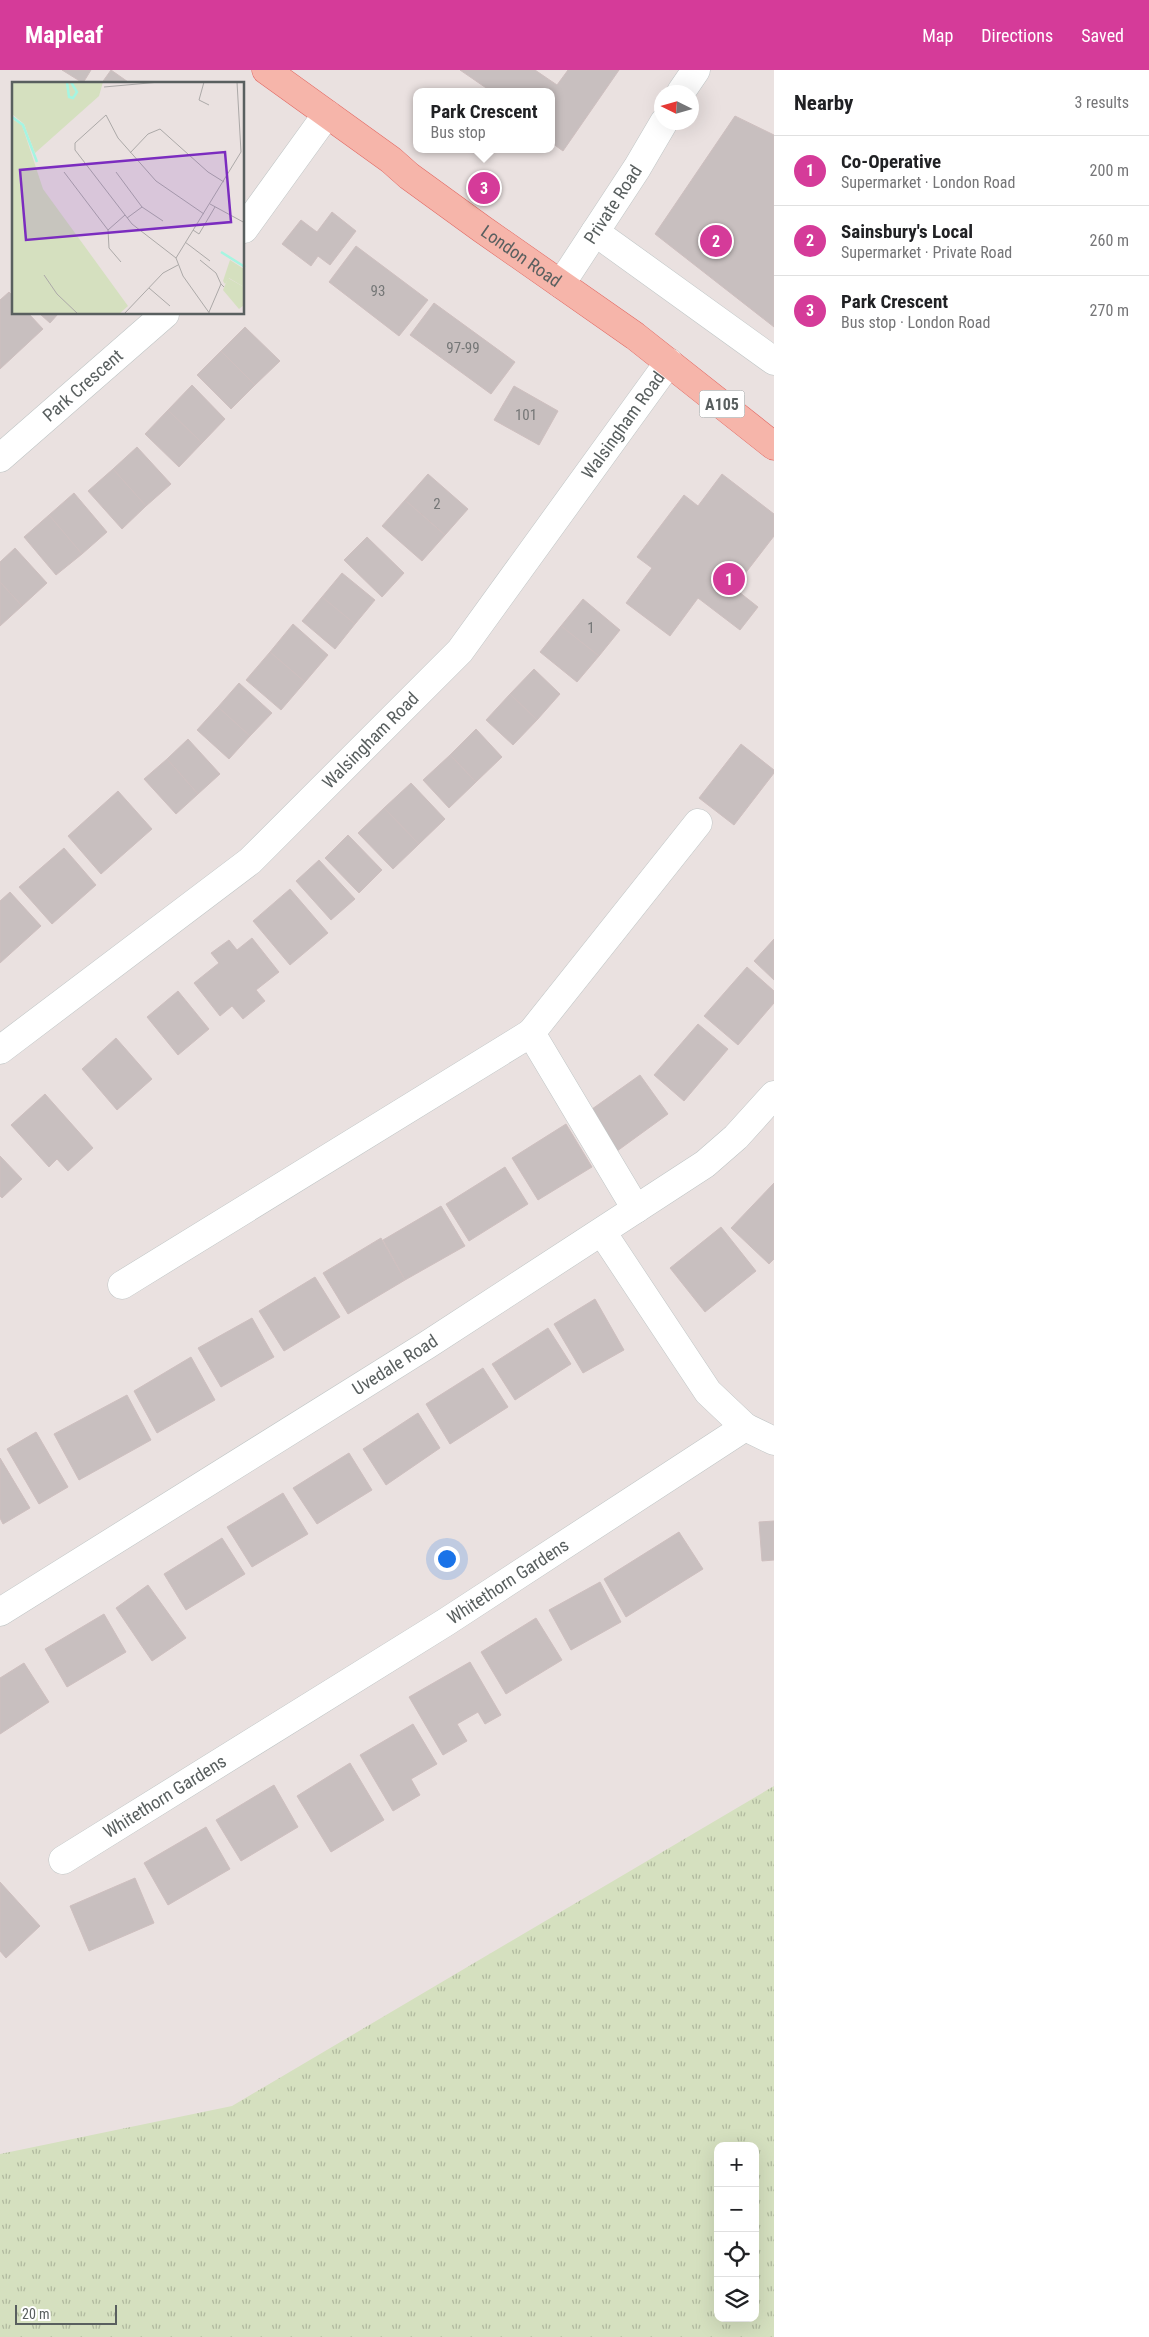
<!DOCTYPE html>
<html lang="en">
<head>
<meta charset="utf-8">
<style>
	body { margin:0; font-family:"Roboto Condensed",sans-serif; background:#f2f2f2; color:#202124 }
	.controls { position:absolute; right:15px; bottom:15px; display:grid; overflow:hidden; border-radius:10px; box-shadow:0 5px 20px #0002 }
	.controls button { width:45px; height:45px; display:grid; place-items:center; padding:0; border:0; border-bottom:1px solid #e0e0e0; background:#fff; color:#202124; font:25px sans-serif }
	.compass { position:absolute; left:654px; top:15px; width:45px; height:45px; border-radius:50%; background:#fff; box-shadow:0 5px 20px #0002; rotate:275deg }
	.scale { position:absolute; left:15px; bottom:12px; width:102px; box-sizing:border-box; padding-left:5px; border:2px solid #595f5f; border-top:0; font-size:14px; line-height:18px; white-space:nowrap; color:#595f5f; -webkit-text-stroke:4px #fff; paint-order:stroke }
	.you { position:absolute; left:446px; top:1488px; width:18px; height:18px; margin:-12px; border:4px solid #fff; border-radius:50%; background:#1a73e8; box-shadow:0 0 0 8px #1a73e833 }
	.badge { display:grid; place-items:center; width:32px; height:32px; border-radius:50%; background:#d53b99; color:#fff; font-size:16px; font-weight:700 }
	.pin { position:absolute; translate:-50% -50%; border:2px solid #fff; box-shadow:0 1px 5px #0006 }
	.popup { position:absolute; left:413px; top:18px; width:142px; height:65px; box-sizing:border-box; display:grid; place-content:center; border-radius:10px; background:#fff; filter:drop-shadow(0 1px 4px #0005); font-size:16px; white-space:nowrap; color:#757577 }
	.popup b { font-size:19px; color:#202124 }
	.popup::after { content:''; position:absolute; left:50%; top:100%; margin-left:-10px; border:10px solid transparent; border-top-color:#fff }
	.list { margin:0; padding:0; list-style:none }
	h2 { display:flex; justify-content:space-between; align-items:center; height:65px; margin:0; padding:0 20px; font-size:21px }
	h2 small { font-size:16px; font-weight:400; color:#757577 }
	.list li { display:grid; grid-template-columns:32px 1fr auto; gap:15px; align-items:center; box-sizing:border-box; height:70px; padding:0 20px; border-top:1px solid #e0e0e0 }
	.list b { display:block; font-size:19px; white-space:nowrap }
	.list p { margin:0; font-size:16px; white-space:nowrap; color:#757577 }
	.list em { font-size:16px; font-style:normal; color:#757577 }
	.icon { flex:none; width:28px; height:28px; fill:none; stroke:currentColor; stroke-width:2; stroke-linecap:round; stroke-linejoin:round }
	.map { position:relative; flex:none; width:774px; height:2267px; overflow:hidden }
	header { display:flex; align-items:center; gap:30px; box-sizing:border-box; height:70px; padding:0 25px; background:#d53b99; color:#fff }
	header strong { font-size:24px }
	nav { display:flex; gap:28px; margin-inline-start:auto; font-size:18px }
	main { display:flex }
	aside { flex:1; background:#fff }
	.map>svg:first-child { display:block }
	.grass { fill:url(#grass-tufts); fill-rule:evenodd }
	.building { fill:#c8bfbf; stroke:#cebfbf }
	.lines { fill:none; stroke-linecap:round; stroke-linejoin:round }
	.minor-casing { stroke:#bfc5c5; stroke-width:29 }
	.major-casing { stroke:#e16762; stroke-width:29 }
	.minor { stroke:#fff; stroke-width:28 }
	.major { stroke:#f6b5aa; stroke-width:28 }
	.labels { text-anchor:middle; stroke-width:4; stroke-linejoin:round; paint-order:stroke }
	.number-label { font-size:15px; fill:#757777 }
	.shield { fill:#fff; stroke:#8b8f8f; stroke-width:1 }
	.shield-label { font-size:16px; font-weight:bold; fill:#595f5f }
	.street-label { font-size:18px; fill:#595f5f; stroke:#fff }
	.inset-river { fill:none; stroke:#a5f5e1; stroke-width:2.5 }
	.inset-road { fill:none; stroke:#aca9a8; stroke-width:1 }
	.view { fill:#7b2cbf; fill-opacity:0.15; stroke:#7b2cbf; stroke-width:2.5 }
	.inset-edge { fill:none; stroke:#595f5f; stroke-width:2.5 }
</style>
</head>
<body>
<header>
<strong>Mapleaf</strong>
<nav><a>Map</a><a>Directions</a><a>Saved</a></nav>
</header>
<main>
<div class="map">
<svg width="774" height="2267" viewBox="0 0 774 2267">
	<defs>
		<pattern id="grass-tufts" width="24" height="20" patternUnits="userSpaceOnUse" patternTransform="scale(1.25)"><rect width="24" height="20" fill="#d5e0bf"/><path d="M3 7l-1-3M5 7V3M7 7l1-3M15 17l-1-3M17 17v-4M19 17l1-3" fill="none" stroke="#b0b99e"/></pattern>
	</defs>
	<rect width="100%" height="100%" fill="#eae1e0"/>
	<!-- grass -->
	<path class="grass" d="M774,1716V2267H0V2084L232,2036ZM718,2076H755V2248H718Z"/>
	<!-- building -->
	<g class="building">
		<polygon points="62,0 91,0 83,13"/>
		<polygon points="111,0 131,14 101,14"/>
		<polygon points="460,0 535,0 557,15 568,0 619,0 563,81 552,73 552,22 492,22"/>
		<polygon points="735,46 774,65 774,257 655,164"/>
		<polygon points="332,142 356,161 330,195 318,186 311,196 282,174 301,150 317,162"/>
		<polygon points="356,176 428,230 399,266 329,212"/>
		<polygon points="9,222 14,227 14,244 29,244 43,259 0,299 0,230"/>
		<polygon points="434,233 515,292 491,324 410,265"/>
		<polygon points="40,244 58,244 50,253"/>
		<polygon points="245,257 280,291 255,315 221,281"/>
		<polygon points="221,281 255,315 231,339 197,305"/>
		<polygon points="192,315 225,349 202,373 168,340"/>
		<polygon points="514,316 558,341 539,375 494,350"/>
		<polygon points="168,340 202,373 179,397 145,364"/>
		<polygon points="137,377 171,414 146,436 113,399"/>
		<polygon points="113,399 146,436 122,459 88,421"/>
		<polygon points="428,404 468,439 445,465 405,430"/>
		<polygon points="722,404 774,444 774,466 734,518 758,537 740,560 698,528 670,566 626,533 652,498 637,487 684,425 698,436"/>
		<polygon points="74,423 107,462 82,484 49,445"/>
		<polygon points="405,430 445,465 422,491 382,456"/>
		<polygon points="49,445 82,484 56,505 24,467"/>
		<polygon points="367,467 404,503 382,527 344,490"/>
		<polygon points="15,478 47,513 22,536 0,512 0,492"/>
		<polygon points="342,503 375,530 355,554 322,527"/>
		<polygon points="0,512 22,536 0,556"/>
		<polygon points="322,527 355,554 335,579 302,551"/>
		<polygon points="583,529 620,560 599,586 561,556"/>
		<polygon points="293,554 328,585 305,612 270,582"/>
		<polygon points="561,556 599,586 577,612 540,582"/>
		<polygon points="270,582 305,612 281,640 246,610"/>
		<polygon points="534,599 560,624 537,650 510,624"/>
		<polygon points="239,613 272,643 250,666 218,637"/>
		<polygon points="510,624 537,650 513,675 486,650"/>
		<polygon points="218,637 250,666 229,689 197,660"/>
		<polygon points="476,659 502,687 476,712 450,685"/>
		<polygon points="188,669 220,704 198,724 167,689"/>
		<polygon points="741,674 774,700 774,703 734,755 699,728"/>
		<polygon points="450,685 476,712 449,738 423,710"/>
		<polygon points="167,689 198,724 176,744 144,709"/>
		<polygon points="411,713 445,749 419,774 384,738"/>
		<polygon points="118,721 152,759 101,804 68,766"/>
		<polygon points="384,738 419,774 393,799 358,763"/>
		<polygon points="348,765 382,800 359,823 325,788"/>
		<polygon points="64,778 96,815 52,854 19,817"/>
		<polygon points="319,790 355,829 331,850 296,811"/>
		<polygon points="290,819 328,863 290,895 253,851"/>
		<polygon points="10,822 41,856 0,893 0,831"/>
		<polygon points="252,868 279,902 256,920 265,931 243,949 232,936 220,946 194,913 219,893 211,883 229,870 237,880"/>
		<polygon points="774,869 774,910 754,891"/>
		<polygon points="747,897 774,921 774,933 738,975 704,946"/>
		<polygon points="178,921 209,959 178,985 147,947"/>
		<polygon points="698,954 728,979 684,1031 654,1005"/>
		<polygon points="116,968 152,1009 117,1040 82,999"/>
		<polygon points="640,1005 668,1044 613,1084 585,1044"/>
		<polygon points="45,1024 93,1078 68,1101 57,1089 49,1097 11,1055"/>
		<polygon points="566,1054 592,1097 538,1130 512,1088"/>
		<polygon points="0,1086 22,1109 2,1128 0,1126"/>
		<polygon points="505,1097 528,1134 469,1171 446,1134"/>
		<polygon points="774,1113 774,1189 769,1194 731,1158"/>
		<polygon points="441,1136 465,1176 405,1210 383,1170"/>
		<polygon points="721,1157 756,1201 705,1242 670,1198"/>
		<polygon points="381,1168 405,1210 348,1244 323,1203"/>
		<polygon points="315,1207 340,1247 284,1281 259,1241"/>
		<polygon points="595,1229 624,1280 583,1303 554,1254"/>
		<polygon points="252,1248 274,1287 221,1317 198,1278"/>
		<polygon points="548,1258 571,1294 515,1330 492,1294"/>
		<polygon points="191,1287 215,1330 157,1363 134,1321"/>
		<polygon points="483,1298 508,1337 450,1374 426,1334"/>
		<polygon points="127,1325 151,1370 79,1410 54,1364"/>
		<polygon points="418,1343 440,1378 386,1415 363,1379"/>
		<polygon points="36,1362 68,1417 39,1434 7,1379"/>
		<polygon points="349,1383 372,1420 317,1454 293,1418"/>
		<polygon points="0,1388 30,1438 3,1454 0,1448"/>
		<polygon points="283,1423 308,1464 252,1497 227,1457"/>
		<polygon points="774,1451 774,1490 762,1491 759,1452"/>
		<polygon points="679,1462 703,1499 626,1547 604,1509"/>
		<polygon points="222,1468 245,1504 186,1540 164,1504"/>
		<polygon points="600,1512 621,1552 571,1580 549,1540"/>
		<polygon points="148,1515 186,1568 152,1591 116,1538"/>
		<polygon points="104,1544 126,1582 67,1617 45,1579"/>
		<polygon points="536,1548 562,1590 506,1624 481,1582"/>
		<polygon points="470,1592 501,1645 485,1654 478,1642 457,1654 467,1671 443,1685 409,1627"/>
		<polygon points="24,1593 49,1632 0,1664 0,1608"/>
		<polygon points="413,1654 437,1694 411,1709 420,1725 393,1741 360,1685"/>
		<polygon points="350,1693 384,1750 331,1782 297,1726"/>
		<polygon points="274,1715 298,1757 241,1791 216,1750"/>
		<polygon points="206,1757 230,1799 168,1835 144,1793"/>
		<polygon points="135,1808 154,1853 89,1881 70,1836"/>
		<polygon points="0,1812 40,1856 6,1888 0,1881"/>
	</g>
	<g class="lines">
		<defs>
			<g id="minor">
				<polyline points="681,22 696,0"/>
				<polyline points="244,159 327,44"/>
				<polyline points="595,162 774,291"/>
				<path id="s1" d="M561,214L637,98L664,52"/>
				<path id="s2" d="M0,388L165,244"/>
				<polyline points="531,963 698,753"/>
				<path id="s3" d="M0,980L250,791L460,581L669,292"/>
				<polyline points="122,1215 531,963 636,1139"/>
				<polyline points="745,1357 774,1371"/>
				<path id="s4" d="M0,1542L427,1275L705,1094L736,1067L774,1025"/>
				<path id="s5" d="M63,1790L446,1552L745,1357L708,1322L602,1162"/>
			</g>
			<g id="major">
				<path id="s6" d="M266,0L391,90L409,106L482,159L635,266L774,376"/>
			</g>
		</defs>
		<!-- minor casing -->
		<use href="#minor" class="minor-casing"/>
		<!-- major casing -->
		<use href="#major" class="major-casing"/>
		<!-- minor -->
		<use href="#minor" class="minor"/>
		<!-- major -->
		<use href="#major" class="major"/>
	</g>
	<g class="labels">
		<!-- number labels -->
		<g class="number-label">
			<text x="378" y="226">93</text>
			<text x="463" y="283">97-99</text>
			<text x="526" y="350">101</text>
			<text x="437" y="439">2</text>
			<text x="591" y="563">1</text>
		</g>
		<!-- shield labels -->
		<rect class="shield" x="699.5" y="320.5" width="45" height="27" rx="4"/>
		<g class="shield-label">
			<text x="722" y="340">A105</text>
		</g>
		<!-- street labels -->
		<g class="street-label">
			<text dy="6" stroke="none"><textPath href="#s1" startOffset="95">Private Road</textPath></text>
			<text dy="6" stroke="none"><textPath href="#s6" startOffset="316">London Road</textPath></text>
			<text dy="6" stroke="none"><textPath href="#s2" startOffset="110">Park Crescent</textPath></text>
			<text dy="6" stroke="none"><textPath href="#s3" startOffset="889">Walsingham Road</textPath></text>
			<text dy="6" stroke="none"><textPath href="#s3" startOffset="484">Walsingham Road</textPath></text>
			<text dy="6" stroke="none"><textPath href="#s4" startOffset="466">Uvedale Road</textPath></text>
			<text dy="6" stroke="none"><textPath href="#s5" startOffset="525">Whitethorn Gardens</textPath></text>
			<text dy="6" stroke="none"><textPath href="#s5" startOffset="120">Whitethorn Gardens</textPath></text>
		</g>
	</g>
	<!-- overview -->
	<g transform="translate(12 12)">
		<rect width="232" height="232" fill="#eae1e0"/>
		<path d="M0,37L10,43L31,107L116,224L107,232H0Z" fill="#d5e0bf"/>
		<path d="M218,178L232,187V205L217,196L213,202L211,199ZM0,188L8,202L18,232L0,207Z" fill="#d5e0bf"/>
		<path d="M0,0H91L87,14L23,71L12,42L0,32ZM216,196L232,205V223L227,227L211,208Z" fill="#d5e0bf"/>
		<path class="inset-river" d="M55,0L57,15L61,16L65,10L59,0M0,35L11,43L25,80M209,170L233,185"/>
		<path class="inset-road" d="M192,0L187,18L197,23M92,5L148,0M118,71L136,52L148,47L196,90L212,100M52,90L96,148L113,133M104,90L130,125L115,136M198,122L233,141M130,125L151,139M96,148L97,166L109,180M181,148L187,152L203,125M173,160L198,179M164,176L120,142L63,68V61L94,33L106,56L144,99L192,132M188,178L204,191L209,202M32,193L45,212L66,232M137,206L158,224M197,230L209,202L212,205M112,232L151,191L166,183M198,232L171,194L164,176L229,70L225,0"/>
		<path class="view" d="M213,70L219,140L14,158L8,88Z"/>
		<rect width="232" height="232" class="inset-edge"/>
	</g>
</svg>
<div class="controls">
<button>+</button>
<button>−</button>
<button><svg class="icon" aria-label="locate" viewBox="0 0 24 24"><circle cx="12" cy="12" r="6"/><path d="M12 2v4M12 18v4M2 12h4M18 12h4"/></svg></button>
<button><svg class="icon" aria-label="layers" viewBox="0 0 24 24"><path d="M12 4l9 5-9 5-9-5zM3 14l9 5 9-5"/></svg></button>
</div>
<svg class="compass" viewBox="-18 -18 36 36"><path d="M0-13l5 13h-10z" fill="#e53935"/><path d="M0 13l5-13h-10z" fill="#757577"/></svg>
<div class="scale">20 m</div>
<div class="you"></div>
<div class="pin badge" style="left:729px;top:509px">1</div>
<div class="pin badge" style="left:716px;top:171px">2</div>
<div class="pin badge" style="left:484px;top:118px">3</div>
<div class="popup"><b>Park Crescent</b>Bus stop</div>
</div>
<aside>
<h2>Nearby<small>3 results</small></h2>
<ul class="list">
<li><span class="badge">1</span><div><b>Co-Operative</b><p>Supermarket · London Road</p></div><em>200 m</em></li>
<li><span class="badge">2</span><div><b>Sainsbury's Local</b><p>Supermarket · Private Road</p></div><em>260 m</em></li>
<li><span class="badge">3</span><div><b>Park Crescent</b><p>Bus stop · London Road</p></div><em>270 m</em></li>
</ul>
</aside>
</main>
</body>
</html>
